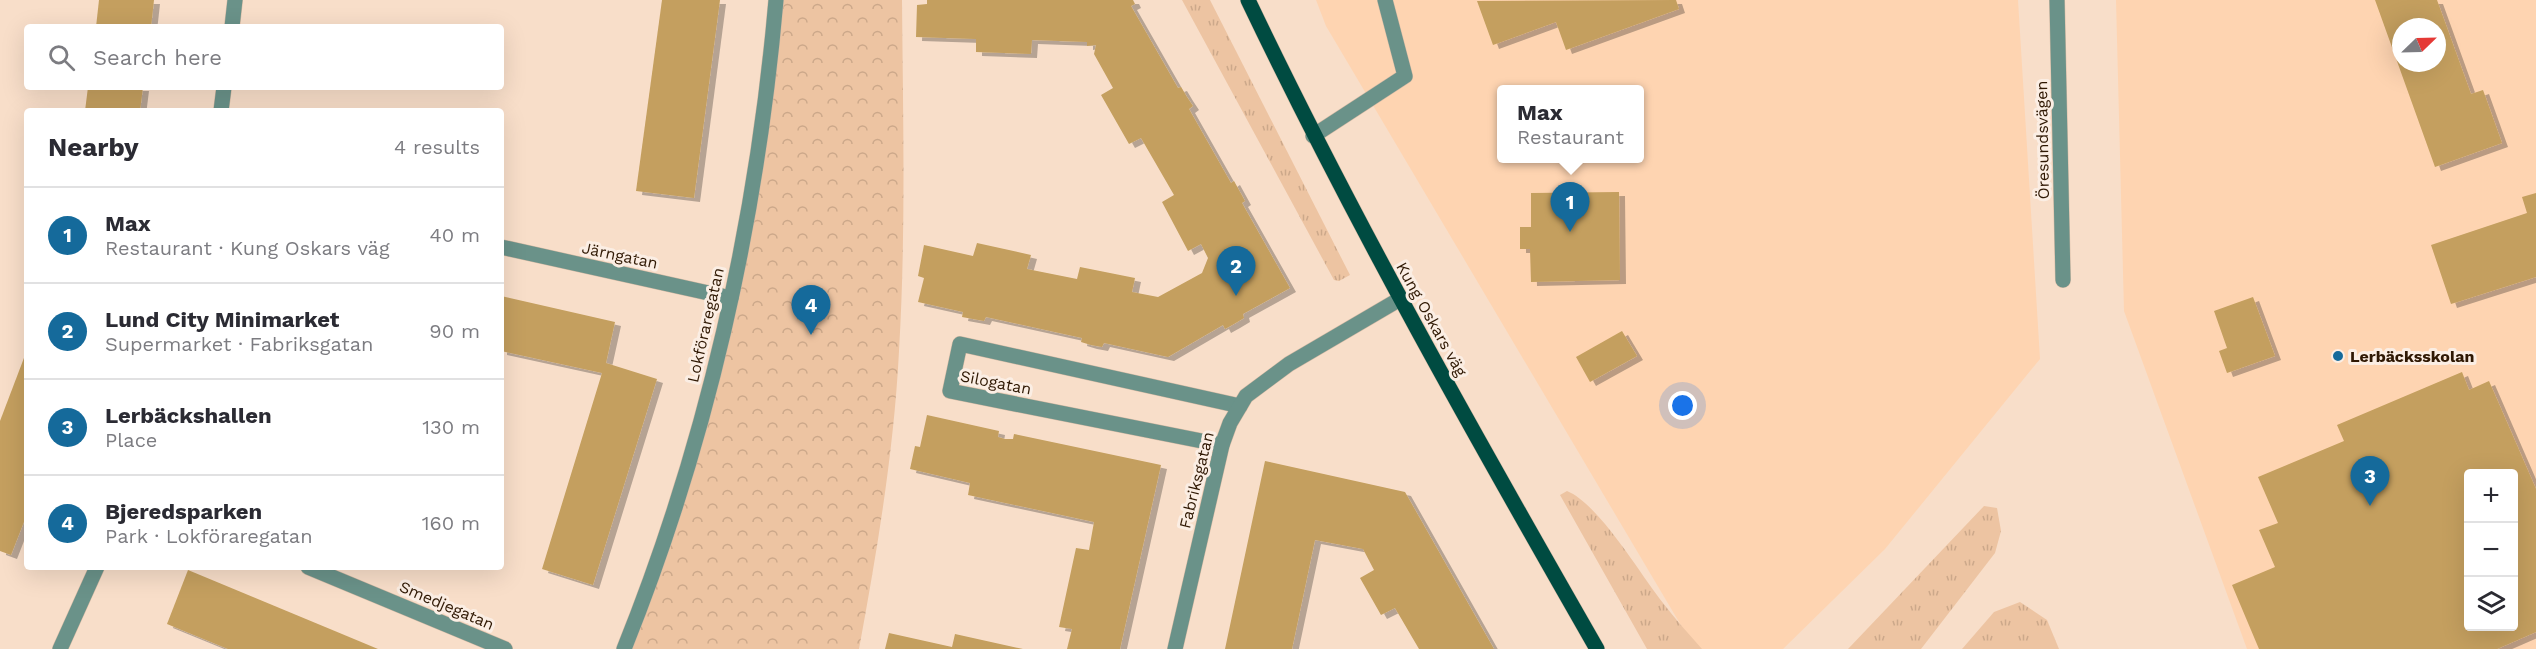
<!DOCTYPE html>
<html lang="en">
<head>
<meta charset="utf-8">
<style>
	body { margin:0; font-family:"Work Sans",sans-serif; background:#f2f2f3; color:#2b2b33 }
	.controls { position:absolute; right:18px; bottom:18px; display:grid; overflow:hidden; border-radius:6px; box-shadow:0 6px 24px #0002 }
	.controls button { width:54px; height:54px; display:grid; place-items:center; padding:0; border:0; border-bottom:2px solid #e1e1e2; background:#fff; color:#2b2b33; font:30px sans-serif }
	.compass { position:absolute; left:2392px; top:18px; width:54px; height:54px; border-radius:50%; background:#fff; box-shadow:0 6px 24px #0002; rotate:67deg }
	.you { position:absolute; left:1683px; top:406px; width:21px; height:21px; margin:-15px; border:4px solid #fff; border-radius:50%; background:#1a73e8; box-shadow:0 0 0 9px #1a73e833 }
	.badge { display:grid; place-items:center; width:39px; height:39px; border-radius:50%; background:#156a9b; color:#fff; font-size:20px; font-weight:700 }
	.pin { position:absolute; translate:-50% -50px; filter:drop-shadow(0 2px 3px #0008) }
	.pin::after { content:''; position:absolute; top:32px; width:21px; height:18px; background:inherit; clip-path:polygon(0 0,100% 0,50% 100%) }
	.popup { position:absolute; left:1497px; top:85px; width:147px; height:78px; box-sizing:border-box; display:grid; place-content:center; border-radius:6px; background:#fff; filter:drop-shadow(0 2px 4px #0005); font-size:20px; white-space:nowrap; color:#7c7c81 }
	.popup b { font-size:22px; color:#2b2b33 }
	.popup::after { content:''; position:absolute; left:50%; top:100%; margin-left:-12px; border:12px solid transparent; border-top-color:#fff }
	.list { margin:0; padding:0; list-style:none }
	h2 { display:flex; justify-content:space-between; align-items:center; height:78px; margin:0; padding:0 24px; font-size:26px }
	h2 small { font-size:20px; font-weight:400; color:#7c7c81 }
	.list li { display:grid; grid-template-columns:39px 1fr auto; gap:18px; align-items:center; box-sizing:border-box; height:96px; padding:0 24px; border-top:2px solid #e1e1e2 }
	.list b { display:block; font-size:22px; white-space:nowrap }
	.list p { margin:0; font-size:20px; white-space:nowrap; color:#7c7c81 }
	.list em { font-size:20px; font-style:normal; color:#7c7c81 }
	.icon { flex:none; width:33px; height:33px; fill:none; stroke:currentColor; stroke-width:2; stroke-linecap:round; stroke-linejoin:round }
	.map { position:relative; flex:none; width:2536px; height:649px; overflow:hidden }
	.search { position:absolute; background:#fff; box-shadow:0 6px 24px #0002; left:24px; top:24px; width:480px; height:66px; display:flex; align-items:center; gap:15px; box-sizing:border-box; padding:0 21px; border-radius:6px; color:#7c7c81; font-size:22px }
	.panel { position:absolute; background:#fff; box-shadow:0 6px 24px #0002; left:24px; top:108px; width:480px; height:462px; border-radius:6px }
	.map>svg:first-child { display:block }
	.built { fill:#fed4b1; fill-rule:evenodd }
	.grass { fill:url(#grass-tufts) }
	.forest { fill:url(#forest-crowns) }
	.building { fill:#c49f5e; fill-rule:evenodd; filter:url(#shadow) }
	.lines { fill:none; stroke-linecap:round; stroke-linejoin:round }
	.minor-casing { stroke:#d4baa5; stroke-width:16 }
	.major-casing { stroke:#d4baa5; stroke-width:16 }
	.minor { stroke:#6a9289; stroke-width:15 }
	.major { stroke:#004b41; stroke-width:15 }
	.poi-dot { fill:#156a9b; stroke:#fbeee4; stroke-width:2 }
	.labels { text-anchor:middle; stroke-width:6; stroke-linejoin:round; paint-order:stroke }
	.street-label { font-size:16px; fill:#2f1803; stroke:#fbeee4 }
	.poi-label { font-size:16px; font-weight:bold; fill:#2f1803; stroke:#fbeee4; text-anchor:start }
</style>
</head>
<body>
<div class="map">
<svg width="2536" height="649" viewBox="0 0 2536 649">
	<defs>
		<pattern id="grass-tufts" width="24" height="20" patternUnits="userSpaceOnUse" patternTransform="scale(1.5)"><rect width="24" height="20" fill="#edc4a2"/><path d="M3 7l-1-3M5 7V3M7 7l1-3M15 17l-1-3M17 17v-4M19 17l1-3" fill="none" stroke="#cca88a"/></pattern>
		<pattern id="forest-crowns" width="20" height="18" patternUnits="userSpaceOnUse" patternTransform="scale(1.5)"><rect width="20" height="18" fill="#edc4a2"/><path d="M2 6a3 3 0 1 1 6 0M12 15a3 3 0 1 1 6 0" fill="none" stroke="#cca88a"/></pattern>
		<filter id="shadow"><feDropShadow dx="6" dy="4" stdDeviation="0" flood-color="#0004"/></filter>
	</defs>
	<rect width="100%" height="100%" fill="#f8dec9"/>
	<!-- built -->
	<g class="built">
		<path d="M1316,0H2018L2040,359L1885,549L1783,649H1695L1326,26ZM1501,89H1639V158H1501Z"/>
		<path d="M2116,0H2536V649H2247L2124,311ZM2401,27H2437V63H2401ZM2468,474H2514V626H2468Z"/>
	</g>
	<!-- grass -->
	<g class="grass">
		<polygon points="1182,0 1210,0 1350,275 1339,281 1334,280"/>
		<path d="M1567,491C1599,504 1640,574 1663,603C1675,619 1689,634 1702,649H1647L1560,495Z"/>
		<polygon points="1984,506 1997,508 2001,531 1995,553 1921,649 1848,649"/>
		<polygon points="2020,602 2047,620 2059,649 1962,649 1994,612"/>
	</g>
	<!-- forest -->
	<path class="forest" d="M776,0H902C903,117 906,234 899,351C894,451 877,551 859,649H624L727,317Z"/>
	<!-- building -->
	<g class="building">
		<polygon points="99,0 154,0 151,27 96,27"/>
		<polygon points="662,0 720,0 694,198 636,191"/>
		<polygon points="927,0 1133,0 1135,4 1131,6 1178,88 1181,87 1187,97 1193,106 1189,109 1231,183 1234,181 1245,201 1242,203 1290,288 1243,314 1244,318 1234,324 1225,329 1223,325 1168,357 1104,343 1102,347 1091,345 1081,342 1082,338 986,317 984,321 962,317 963,312 918,302 924,278 918,276 924,245 973,256 977,243 1031,255 1027,269 1077,279 1080,267 1135,278 1132,292 1158,297 1202,273 1208,258 1201,244 1188,251 1162,202 1174,195 1141,138 1129,144 1101,95 1113,88 1094,54 1096,45 1087,46 1087,42 1032,40 1031,54 976,52 976,39 916,37 917,5 927,4"/>
		<polygon points="1676,0 1679,9 1566,50 1556,22 1493,45 1477,1"/>
		<path d="M2375,0H2437L2471,94L2483,90L2502,143L2435,167ZM2401,27H2437V63H2401Z"/>
		<polygon points="88,87 143,87 140,111 85,111"/>
		<polygon points="1619,192 1620,280 1531,282 1530,249 1520,249 1520,227 1531,227 1531,193"/>
		<polygon points="2536,193 2536,277 2451,304 2431,245 2527,213 2522,197"/>
		<polygon points="501,296 615,322 606,363 657,379 593,585 542,569 602,373 501,351"/>
		<polygon points="2253,297 2275,356 2227,373 2219,351 2227,348 2214,311"/>
		<polygon points="1622,331 1637,356 1590,382 1576,357"/>
		<polygon points="27,350 27,514 11,555 0,551 0,421"/>
		<path d="M2462,372L2469,390L2489,381L2536,489V632L2497,649H2259L2232,585L2275,567L2259,530L2278,523L2258,477L2344,441L2337,425ZM2468,474H2514V626H2468Z"/>
		<polygon points="927,415 999,431 998,437 1005,439 1013,439 1014,434 1161,465 1120,649 1067,649 1072,629 1059,627 1076,548 1089,550 1094,522 968,495 970,483 910,469 915,446 920,447"/>
		<polygon points="1265,461 1405,492 1494,649 1419,649 1395,608 1381,615 1360,578 1374,570 1363,549 1315,540 1292,649 1225,649"/>
		<polygon points="188,570 342,634 378,649 228,649 167,624"/>
		<polygon points="889,633 952,647 955,634 1023,649 885,649"/>
	</g>
	<g class="lines">
		<defs>
			<g id="minor">
				<polyline points="2057,0 2063,280"/>
				<polyline points="232,27 235,0"/>
				<polyline points="221,111 224,87"/>
				<polyline points="1313,136 1405,76 1385,0"/>
				<polyline points="501,247 731,298"/>
				<polyline points="1222,445 950,391 960,344 1240,406"/>
				<polyline points="308,567 505,649"/>
				<polyline points="60,649 97,567"/>
				<path d="M624,649C707,443 757,221 776,0"/>
				<polyline points="1175,649 1222,445 1230,423 1246,396 1289,364 1400,299"/>
			</g>
			<path id="major" d="M1248,0C1354,222 1475,436 1597,649"/>
		</defs>
		<!-- minor casing -->
		<use href="#minor" class="minor-casing"/>
		<!-- major casing -->
		<use href="#major" class="major-casing"/>
		<!-- minor -->
		<use href="#minor" class="minor"/>
		<!-- major -->
		<use href="#major" class="major"/>
	</g>
	<!-- markers -->
	<circle class="poi-dot" cx="2338" cy="356" r="6"/>
	<g class="labels">
		<!-- street labels -->
		<g class="street-label">
			<text transform="translate(2042 140) rotate(-91)" y="6">Öresundsvägen</text>
			<text transform="translate(620 255) rotate(12)" y="6">Järngatan</text>
			<text transform="translate(1432 319) rotate(61)" y="6">Kung Oskars väg</text>
			<text transform="translate(705 325) rotate(-77)" y="6">Lokföraregatan</text>
			<text transform="translate(996 382) rotate(11)" y="6">Silogatan</text>
			<text transform="translate(1196 480) rotate(-76)" y="6">Fabriksgatan</text>
			<text transform="translate(447 605) rotate(23)" y="6">Smedjegatan</text>
		</g>
		<!-- poi labels -->
		<g class="poi-label">
			<text x="2350" y="362">Lerbäcksskolan</text>
		</g>
	</g>
</svg>
<div class="controls">
<button>+</button>
<button>−</button>
<button><svg class="icon" aria-label="layers" viewBox="0 0 24 24"><path d="M12 4l9 5-9 5-9-5zM3 14l9 5 9-5"/></svg></button>
</div>
<svg class="compass" viewBox="-18 -18 36 36"><path d="M0-13l5 13h-10z" fill="#e53935"/><path d="M0 13l5-13h-10z" fill="#7c7c81"/></svg>
<div class="you"></div>
<div class="pin badge" style="left:1570px;top:232px">1</div>
<div class="popup"><b>Max</b>Restaurant</div>
<div class="pin badge" style="left:1236px;top:296px">2</div>
<div class="pin badge" style="left:2370px;top:506px">3</div>
<div class="pin badge" style="left:811px;top:335px">4</div>
<div class="search"><svg class="icon" aria-label="search" viewBox="0 0 24 24"><circle cx="10" cy="10" r="6"/><path d="M15 15l6 6"/></svg>Search here</div>
<section class="panel">
<h2>Nearby<small>4 results</small></h2>
<ul class="list">
<li><span class="badge">1</span><div><b>Max</b><p>Restaurant · Kung Oskars väg</p></div><em>40 m</em></li>
<li><span class="badge">2</span><div><b>Lund City Minimarket</b><p>Supermarket · Fabriksgatan</p></div><em>90 m</em></li>
<li><span class="badge">3</span><div><b>Lerbäckshallen</b><p>Place</p></div><em>130 m</em></li>
<li><span class="badge">4</span><div><b>Bjeredsparken</b><p>Park · Lokföraregatan</p></div><em>160 m</em></li>
</ul>
</section>
</div>
</body>
</html>
